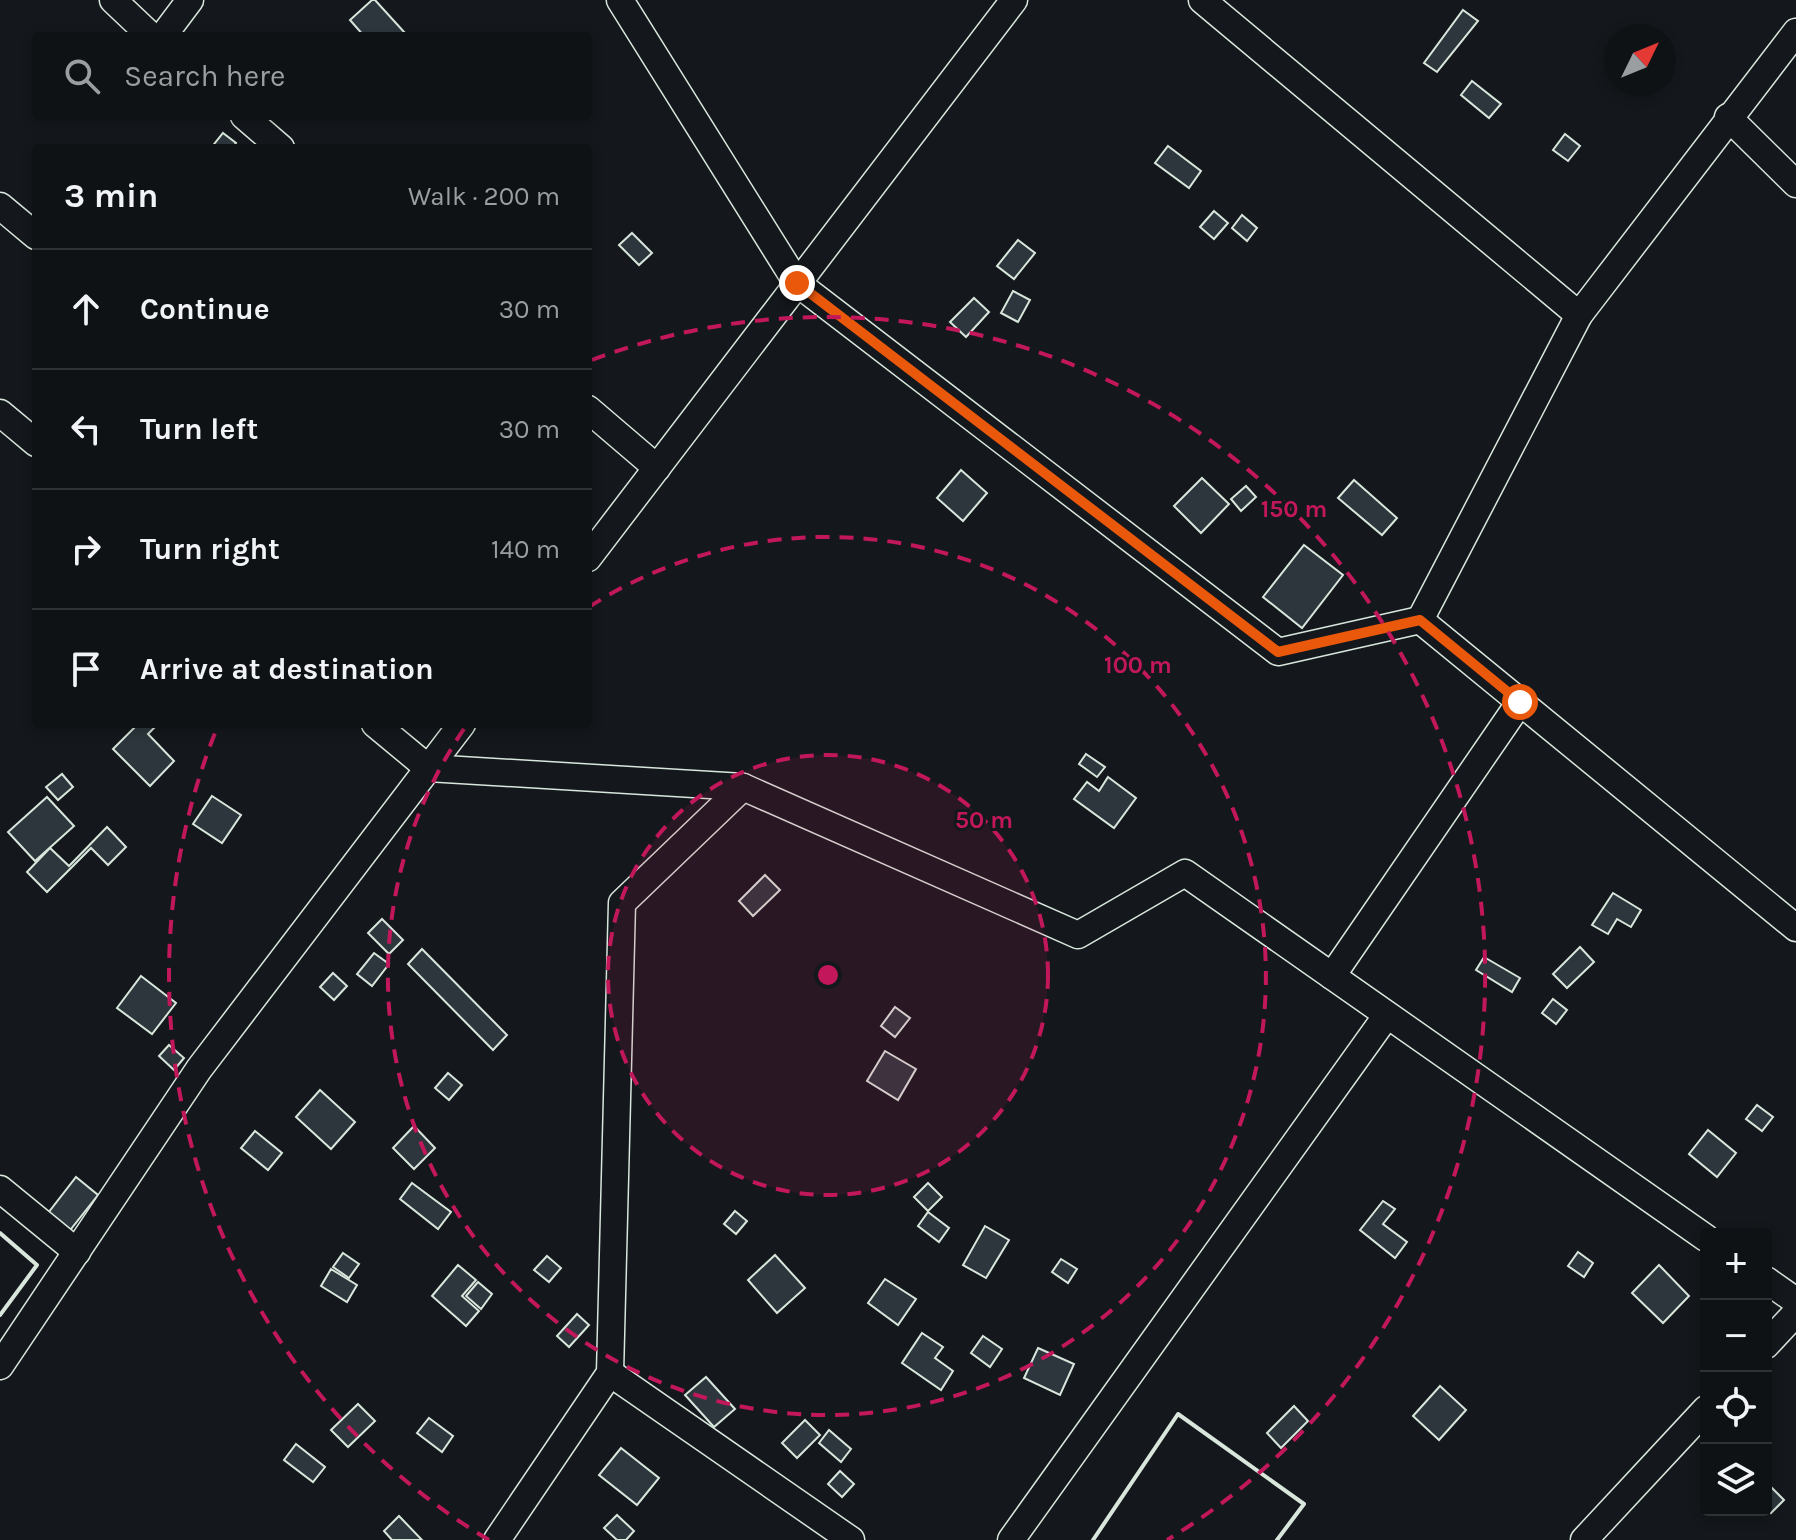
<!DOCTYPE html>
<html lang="en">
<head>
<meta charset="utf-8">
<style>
	body { margin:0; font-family:Karla,sans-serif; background:#1d2022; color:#f1f3f6 }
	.controls { position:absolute; right:24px; bottom:24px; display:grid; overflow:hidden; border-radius:8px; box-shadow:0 4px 12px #0003 }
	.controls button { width:72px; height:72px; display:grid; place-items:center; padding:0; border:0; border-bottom:2px solid #2f3234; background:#0f1215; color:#f1f3f6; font:40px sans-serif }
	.compass { position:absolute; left:1604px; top:24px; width:72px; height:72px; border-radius:50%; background:#0f1215; box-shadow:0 4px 12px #0003; rotate:47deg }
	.stop { position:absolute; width:24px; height:24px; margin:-18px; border:6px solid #ea580c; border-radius:50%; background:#fff }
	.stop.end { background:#ea580c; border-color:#fff; box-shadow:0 2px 8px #0008 }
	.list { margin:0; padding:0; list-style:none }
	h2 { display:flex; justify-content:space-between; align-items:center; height:104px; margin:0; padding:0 32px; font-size:34px }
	h2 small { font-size:26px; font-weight:400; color:#9b9ea0 }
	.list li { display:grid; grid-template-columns:52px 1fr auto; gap:24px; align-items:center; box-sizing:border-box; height:120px; padding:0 32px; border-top:2px solid #2f3234 }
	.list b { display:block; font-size:30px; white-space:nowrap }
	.list em { font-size:26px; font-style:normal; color:#9b9ea0 }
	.icon { flex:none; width:44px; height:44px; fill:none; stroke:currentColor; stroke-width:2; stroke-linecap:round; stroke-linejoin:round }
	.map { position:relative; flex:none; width:1796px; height:1540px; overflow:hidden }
	.search { position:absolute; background:#0f1215; box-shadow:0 4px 12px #0003; left:32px; top:32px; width:560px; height:88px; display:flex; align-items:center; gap:20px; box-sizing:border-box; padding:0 28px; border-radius:8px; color:#9b9ea0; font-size:30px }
	.panel { position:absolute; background:#0f1215; box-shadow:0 4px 12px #0003; left:32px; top:144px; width:560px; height:584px; border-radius:8px }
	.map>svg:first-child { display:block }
	.building { fill:#2c363c; stroke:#d8e6dc; stroke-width:2 }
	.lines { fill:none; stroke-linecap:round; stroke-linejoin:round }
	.minor-casing { stroke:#d8e6dc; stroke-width:29 }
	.minor { stroke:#14181c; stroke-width:26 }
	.wall { stroke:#d8e6dc; stroke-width:4 }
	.route { stroke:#ea580c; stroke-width:10 }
	.ring { fill:none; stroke:#c2185b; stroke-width:4; stroke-dasharray:14 10 }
	.centre { fill:#c2185b; stroke:#14181c; stroke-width:4 }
	.ring-label { font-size:24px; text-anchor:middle; font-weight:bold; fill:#c2185b; stroke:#14181c; stroke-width:6; stroke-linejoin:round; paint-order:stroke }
</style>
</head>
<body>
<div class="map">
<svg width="1796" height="1540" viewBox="0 0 1796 1540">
	<rect width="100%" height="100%" fill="#14181c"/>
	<!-- building -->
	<g class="building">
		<polygon points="372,0 375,0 405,33 402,36 364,36 350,20"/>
		<polygon points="1463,10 1478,21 1437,72 1424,63"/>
		<polygon points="1472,81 1501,104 1489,118 1461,95"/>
		<polygon points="223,133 236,143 232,148 211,148"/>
		<polygon points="1565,134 1580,146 1568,161 1553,150"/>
		<polygon points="1168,146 1201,171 1189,188 1155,163"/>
		<polygon points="1214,211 1228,223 1214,239 1200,227"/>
		<polygon points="1242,215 1257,228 1247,241 1232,228"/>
		<polygon points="632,233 652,253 639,265 619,245"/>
		<polygon points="1018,240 1035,253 1014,279 997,266"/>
		<polygon points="1013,291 1030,300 1018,322 1001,313"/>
		<polygon points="974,298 989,312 966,337 950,322"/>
		<polygon points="961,470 987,493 963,521 937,498"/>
		<polygon points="1202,478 1229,504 1201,533 1174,506"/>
		<polygon points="1354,480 1397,518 1382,535 1338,498"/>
		<polygon points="1246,486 1256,497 1241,511 1231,499"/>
		<polygon points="1304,545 1343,575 1302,628 1263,597"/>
		<polygon points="138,724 158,724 148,734 174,761 150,786 113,749"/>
		<polygon points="1086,754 1105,767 1097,777 1079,764"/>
		<polygon points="62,774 73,787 58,800 46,787"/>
		<polygon points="1108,777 1136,798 1114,828 1074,799 1087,782 1099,791"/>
		<polygon points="212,796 241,815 222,843 193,824"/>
		<polygon points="47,797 74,826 35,861 8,832"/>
		<polygon points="107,827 126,847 108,865 91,848 47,892 27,872 50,848 69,866"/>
		<polygon points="765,875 780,890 753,916 739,901"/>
		<polygon points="1613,893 1641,910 1631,927 1617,919 1608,934 1592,925"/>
		<polygon points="382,919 403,940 389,954 368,933"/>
		<polygon points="1580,947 1594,962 1567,988 1553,974"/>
		<polygon points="422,949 507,1035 493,1050 408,964"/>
		<polygon points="374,953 389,964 372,986 357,974"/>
		<polygon points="1484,957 1520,978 1512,992 1476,970"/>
		<polygon points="333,973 347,986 334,1000 320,987"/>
		<polygon points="141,976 176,1003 152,1034 117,1008"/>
		<polygon points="1553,999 1567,1010 1556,1024 1542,1013"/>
		<polygon points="895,1007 910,1018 895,1037 881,1026"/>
		<polygon points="169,1045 184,1058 174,1070 159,1056"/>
		<polygon points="885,1051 916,1069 898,1100 867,1081"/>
		<polygon points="448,1073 462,1085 449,1100 435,1088"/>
		<polygon points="320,1090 355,1122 331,1149 296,1117"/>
		<polygon points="1757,1105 1773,1117 1762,1131 1746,1119"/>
		<polygon points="414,1126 435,1148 414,1169 393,1148"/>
		<polygon points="1708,1130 1736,1153 1717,1177 1689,1154"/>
		<polygon points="255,1131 282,1153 268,1170 241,1148"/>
		<polygon points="76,1177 98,1195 67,1234 45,1217"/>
		<polygon points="412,1183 451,1212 438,1229 400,1199"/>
		<polygon points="928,1183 942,1197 928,1211 914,1197"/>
		<polygon points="1383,1201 1395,1209 1383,1224 1407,1242 1395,1258 1360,1230"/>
		<polygon points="735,1211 747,1221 736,1234 724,1224"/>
		<polygon points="928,1212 949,1228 939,1242 918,1226"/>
		<polygon points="985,1226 1009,1240 986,1278 963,1265"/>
		<polygon points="1578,1252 1593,1263 1584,1277 1568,1266"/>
		<polygon points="343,1253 359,1264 349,1278 333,1267"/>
		<polygon points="775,1255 805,1288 777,1313 748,1280"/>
		<polygon points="547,1256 561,1268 549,1282 534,1270"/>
		<polygon points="1061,1259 1077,1269 1068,1283 1052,1272"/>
		<polygon points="458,1265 476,1280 462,1296 479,1311 466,1326 432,1296"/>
		<polygon points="1659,1265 1689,1296 1663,1323 1632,1293"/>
		<polygon points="331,1269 357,1285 347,1302 321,1286"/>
		<polygon points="885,1279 916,1299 898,1325 868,1303"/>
		<polygon points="478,1282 492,1294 481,1309 466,1296"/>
		<polygon points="577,1314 589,1325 569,1347 557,1336"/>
		<polygon points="922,1333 943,1347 935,1358 953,1371 941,1390 902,1363"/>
		<polygon points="983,1336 1002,1349 990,1367 971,1353"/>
		<polygon points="1038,1348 1074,1364 1060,1395 1024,1378"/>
		<polygon points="706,1377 735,1409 714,1427 685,1395"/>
		<polygon points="1440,1386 1466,1410 1439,1440 1413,1416"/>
		<polygon points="358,1404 375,1421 348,1447 331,1430"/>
		<polygon points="1294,1406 1308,1421 1281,1448 1267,1433"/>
		<polygon points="429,1418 453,1436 442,1452 417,1433"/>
		<polygon points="805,1420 820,1435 797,1458 782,1443"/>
		<polygon points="829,1430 851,1449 841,1462 819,1443"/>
		<polygon points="296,1444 325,1467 313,1482 284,1460"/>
		<polygon points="621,1448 659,1478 637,1505 599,1475"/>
		<polygon points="840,1471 854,1484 842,1497 828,1484"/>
		<polygon points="1766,1482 1784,1500 1771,1513 1766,1507"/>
		<polygon points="617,1515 634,1531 626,1540 617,1540 604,1528"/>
		<polygon points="399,1516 422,1540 392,1540 384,1531"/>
	</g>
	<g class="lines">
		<defs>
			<g id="minor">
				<polyline points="113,0 151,36"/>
				<polyline points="620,0 797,283 1278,652 1420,620 1796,928"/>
				<polyline points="1202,0 1579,315"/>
				<polyline points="163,36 190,0"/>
				<polyline points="244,116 281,148"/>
				<polyline points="1728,117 1796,184"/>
				<polyline points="0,206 36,236"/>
				<polyline points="588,409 657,468"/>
				<polyline points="0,413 36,443"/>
				<polyline points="588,558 1014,0"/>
				<polyline points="1420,620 1579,315 1796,32"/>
				<polyline points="375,724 428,768 743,787 1078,935 1185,873 1706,1238"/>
				<polyline points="1332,976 1520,702"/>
				<polyline points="0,1189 77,1252"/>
				<polyline points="1766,1280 1796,1301"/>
				<polyline points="1766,1345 1796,1313"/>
				<polyline points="0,1366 199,1069 462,724"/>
				<polyline points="610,1373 851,1540"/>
				<polyline points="497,1540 610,1373 622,903 743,787"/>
				<polyline points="1011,1540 1387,1015"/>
				<polyline points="1584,1540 1706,1409"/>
			</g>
		</defs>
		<!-- minor casing -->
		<use href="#minor" class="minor-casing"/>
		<!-- minor -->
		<use href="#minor" class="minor"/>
		<!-- wall -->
		<g class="wall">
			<polyline points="0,1233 37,1265 0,1315"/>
			<polyline points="1093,1540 1178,1414 1304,1504 1277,1540"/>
		</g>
	</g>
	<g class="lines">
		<!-- route -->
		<polyline class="route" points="797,283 1278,652 1420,620 1520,702"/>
	</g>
	<!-- distance rings -->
	<circle cx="828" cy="975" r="220" fill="#c2185b" fill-opacity=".12"/>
	<g class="ring">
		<circle cx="828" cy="975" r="220"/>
		<path d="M589 607A439 439 0 1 1 466 726"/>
		<path d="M489 1540A659 659 0 0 1 217 728M592 360A659 659 0 0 1 1167 1540"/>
	</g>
	<circle cx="828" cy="975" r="12" class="centre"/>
	<g class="ring-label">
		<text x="1294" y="517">150 m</text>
		<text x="1138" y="673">100 m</text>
		<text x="984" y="828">50 m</text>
	</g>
</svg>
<div class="controls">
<button>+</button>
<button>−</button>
<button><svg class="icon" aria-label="locate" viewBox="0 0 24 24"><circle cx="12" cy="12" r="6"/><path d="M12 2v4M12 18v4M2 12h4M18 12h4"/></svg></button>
<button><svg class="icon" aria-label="layers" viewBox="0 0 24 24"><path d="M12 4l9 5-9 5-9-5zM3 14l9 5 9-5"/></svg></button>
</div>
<svg class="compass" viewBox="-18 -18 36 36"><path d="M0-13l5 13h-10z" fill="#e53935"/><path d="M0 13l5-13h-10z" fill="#9b9ea0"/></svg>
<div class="stop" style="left:1520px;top:702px"></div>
<div class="stop end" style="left:797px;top:283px"></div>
<div class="search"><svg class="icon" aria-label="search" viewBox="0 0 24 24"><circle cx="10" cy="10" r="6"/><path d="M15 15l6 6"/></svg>Search here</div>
<section class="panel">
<h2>3 min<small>Walk · 200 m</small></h2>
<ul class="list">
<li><svg class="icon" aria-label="ahead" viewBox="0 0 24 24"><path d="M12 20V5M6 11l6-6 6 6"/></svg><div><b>Continue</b></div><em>30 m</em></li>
<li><svg class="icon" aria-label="left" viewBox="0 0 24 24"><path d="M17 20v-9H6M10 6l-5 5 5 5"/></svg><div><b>Turn left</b></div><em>30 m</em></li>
<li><svg class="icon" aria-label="right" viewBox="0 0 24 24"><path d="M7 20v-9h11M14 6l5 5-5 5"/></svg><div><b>Turn right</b></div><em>140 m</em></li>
<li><svg class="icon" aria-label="arrive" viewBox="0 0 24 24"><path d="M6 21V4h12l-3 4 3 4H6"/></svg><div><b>Arrive at destination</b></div></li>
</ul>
</section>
</div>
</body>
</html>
